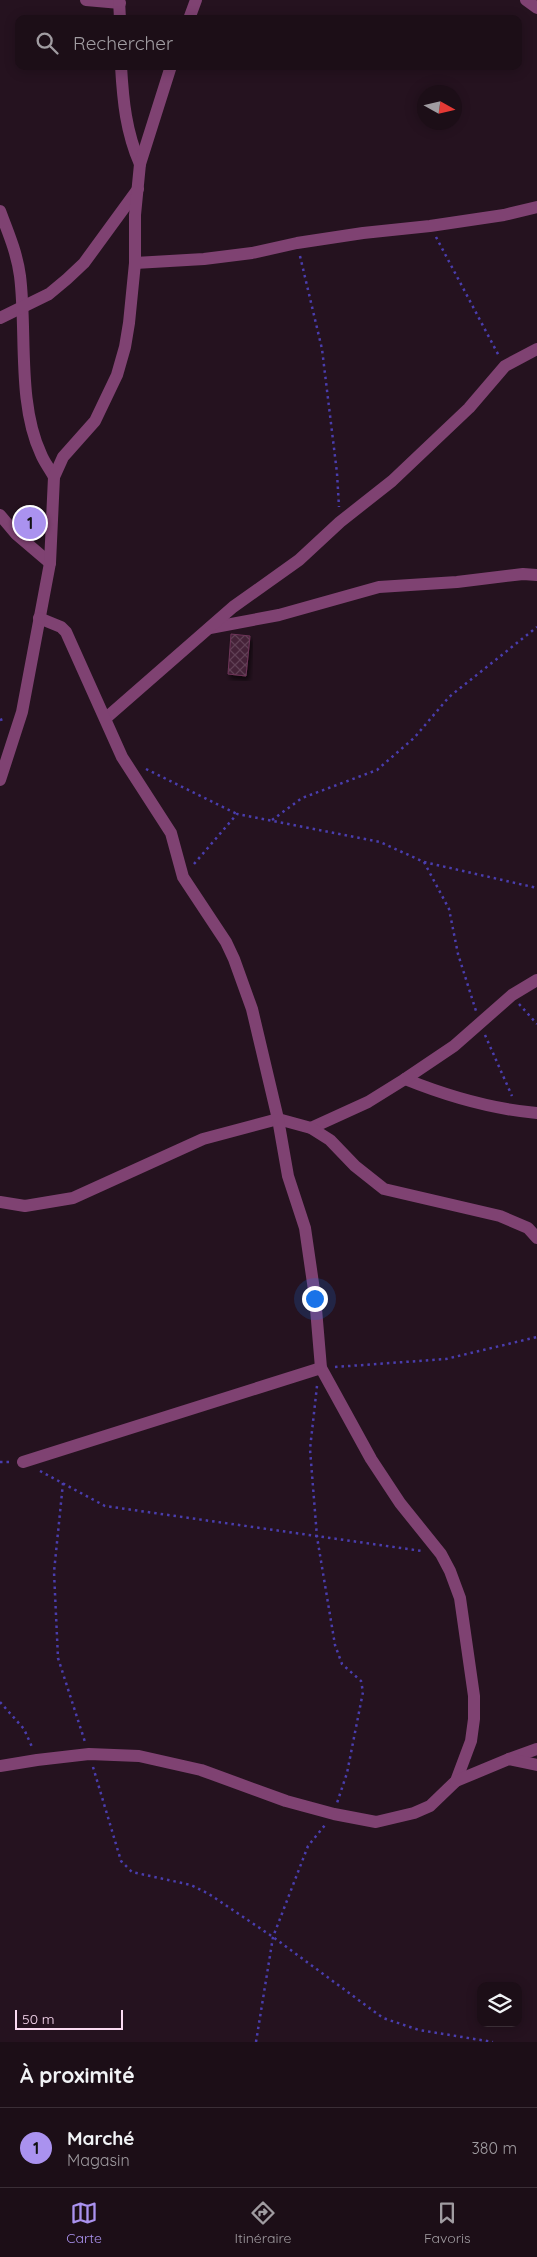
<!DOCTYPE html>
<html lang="fr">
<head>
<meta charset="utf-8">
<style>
	body { margin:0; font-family:Quicksand,sans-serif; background:#251720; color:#f1f3f6 }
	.controls { position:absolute; right:15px; bottom:15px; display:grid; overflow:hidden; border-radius:10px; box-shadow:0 2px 12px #0003 }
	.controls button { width:45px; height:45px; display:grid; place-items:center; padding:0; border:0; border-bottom:1px solid #3a2e36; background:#1c0e17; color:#f1f3f6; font:25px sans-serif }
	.compass { position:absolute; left:417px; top:85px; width:45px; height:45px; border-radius:50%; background:#1c0e17; box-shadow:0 2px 12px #0003; rotate:98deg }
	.scale { position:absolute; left:15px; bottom:12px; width:108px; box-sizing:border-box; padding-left:5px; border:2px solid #fbdaf2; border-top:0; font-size:14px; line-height:18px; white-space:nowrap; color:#fbdaf2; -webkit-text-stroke:4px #25121f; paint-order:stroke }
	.you { position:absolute; left:314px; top:1298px; width:18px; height:18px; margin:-12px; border:4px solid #fff; border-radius:50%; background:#1a73e8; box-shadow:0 0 0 8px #1a73e833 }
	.badge { display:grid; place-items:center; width:32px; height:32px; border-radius:50%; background:#aa92ef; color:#111; font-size:16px; font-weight:700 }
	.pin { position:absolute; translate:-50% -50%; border:2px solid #fff; box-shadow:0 1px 5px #0006 }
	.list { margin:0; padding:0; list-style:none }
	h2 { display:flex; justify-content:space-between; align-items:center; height:65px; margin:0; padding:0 20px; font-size:21px }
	h2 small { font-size:16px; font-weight:400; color:#a09ca1 }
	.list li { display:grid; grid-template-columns:32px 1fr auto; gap:15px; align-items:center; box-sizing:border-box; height:80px; padding:0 20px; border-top:1px solid #3a2e36 }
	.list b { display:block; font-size:19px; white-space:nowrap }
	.list p { margin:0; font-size:16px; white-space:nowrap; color:#a09ca1 }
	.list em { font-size:16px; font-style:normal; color:#a09ca1 }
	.icon { flex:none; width:28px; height:28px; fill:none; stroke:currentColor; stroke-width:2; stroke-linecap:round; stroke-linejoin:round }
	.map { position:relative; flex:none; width:537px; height:2042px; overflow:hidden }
	.search { position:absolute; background:#1c0e17; box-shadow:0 2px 12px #0003; left:15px; right:15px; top:15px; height:55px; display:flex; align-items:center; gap:12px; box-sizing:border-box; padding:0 18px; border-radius:10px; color:#a09ca1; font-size:19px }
	.sheet { height:145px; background:#1c0e17 }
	nav { display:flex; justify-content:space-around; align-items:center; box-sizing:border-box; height:70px; border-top:1px solid #3a2e36; background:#1c0e17; font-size:14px; color:#a09ca1 }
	nav a { display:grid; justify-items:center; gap:2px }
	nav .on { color:#aa92ef }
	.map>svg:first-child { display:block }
	.building { fill:url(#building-cross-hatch); stroke:#6e3559; filter:url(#shadow) }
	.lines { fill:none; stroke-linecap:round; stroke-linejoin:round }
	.path { stroke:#4a3dad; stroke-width:2.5; stroke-dasharray:2.5 4; stroke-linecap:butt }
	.minor { stroke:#7f4272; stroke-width:12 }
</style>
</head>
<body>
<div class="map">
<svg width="537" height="2042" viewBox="0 0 537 2042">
	<defs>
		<pattern id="building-cross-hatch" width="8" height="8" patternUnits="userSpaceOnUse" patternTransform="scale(1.25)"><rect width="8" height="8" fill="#442037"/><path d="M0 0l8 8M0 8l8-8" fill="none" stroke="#604054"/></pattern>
		<filter id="shadow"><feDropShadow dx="2.5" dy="4.5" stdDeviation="2.5" flood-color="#0009"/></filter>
	</defs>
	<rect width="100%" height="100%" fill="#25121f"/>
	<!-- building -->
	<polygon class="building" points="231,634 250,636 246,676 228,674"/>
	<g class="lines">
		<!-- path -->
		<g class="path">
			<polyline points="436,237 499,356"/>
			<polyline points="300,256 322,349 337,473 339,507"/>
			<polyline points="0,720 6,718"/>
			<polyline points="146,769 237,814"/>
			<polyline points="272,820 302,798 377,770 414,738 449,697 537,627"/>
			<polyline points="424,862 449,909 458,954 476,1011"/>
			<polyline points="194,864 237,814 380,842 424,862 537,888"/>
			<polyline points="519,1004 537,1024"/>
			<polyline points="485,1035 512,1096"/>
			<polyline points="335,1367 446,1359 537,1337"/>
			<polyline points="317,1386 310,1449 317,1537 335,1645 342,1664 361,1681 363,1692 347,1773 337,1803"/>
			<polyline points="0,1462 12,1462"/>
			<polyline points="40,1471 105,1506 422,1551"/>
			<polyline points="63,1483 54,1572 58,1658 85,1742"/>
			<polyline points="0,1702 24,1729 32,1747"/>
			<polyline points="93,1767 121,1861 132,1872 191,1885 209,1894 273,1937 383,2018 419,2030 493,2042"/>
			<polyline points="256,2042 273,1937 308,1846 325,1825"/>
		</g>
		<!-- minor -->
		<g class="minor">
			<polyline points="86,0 120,3"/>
			<polyline points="119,0 120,19"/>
			<polyline points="526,0 537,8"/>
			<polyline points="189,19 196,0"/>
			<path d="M121,66C123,101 126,132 140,164"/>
			<path d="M0,211C8,232 17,253 20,276C27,331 17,403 41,454C44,462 50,469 54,477"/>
			<polyline points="135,263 204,259 252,253 297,243 363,233 430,226 504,215 537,207"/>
			<polyline points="0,318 49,294 67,279 84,263 138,189"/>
			<polyline points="0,515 16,534 50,563"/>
			<polyline points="210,628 279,615 379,587 457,582 523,574 537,575"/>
			<polyline points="106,718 233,607 299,560 340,522 392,481 469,408 505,366 537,349"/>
			<polyline points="0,780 22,712 50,563 54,477 63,457 95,421 117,375 125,347 129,323 135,263 135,215 140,164 171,66"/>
			<path d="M405,1079C447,1096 492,1109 537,1113"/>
			<polyline points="311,1128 368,1102 405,1079 454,1046 512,995 537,980"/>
			<polyline points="0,1202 25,1206 73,1198 203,1139 278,1119 311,1128 330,1140 355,1166 384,1189 500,1216 528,1228 537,1238"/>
			<polyline points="23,1462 321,1368"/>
			<polyline points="509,1759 537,1749"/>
			<polyline points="0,1766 37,1760 89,1754 139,1756 201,1770 286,1801 334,1814 376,1822 414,1813 430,1806 456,1781 471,1741 474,1719 474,1696 460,1598 450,1571 441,1554 400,1503 371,1459 321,1368 315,1297 305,1228 288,1176 278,1119 252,1009 234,959 226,942 183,877 171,833 122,757 66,632 61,627 39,618"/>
			<polyline points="456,1781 509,1759 537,1765"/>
		</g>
	</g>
</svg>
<div class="controls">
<button><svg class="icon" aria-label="layers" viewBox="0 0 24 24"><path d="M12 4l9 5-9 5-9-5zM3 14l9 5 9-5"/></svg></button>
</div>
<svg class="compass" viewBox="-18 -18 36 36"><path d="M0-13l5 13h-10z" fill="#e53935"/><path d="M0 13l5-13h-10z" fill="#a09ca1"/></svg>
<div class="scale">50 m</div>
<div class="you"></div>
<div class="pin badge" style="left:30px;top:523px">1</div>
<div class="search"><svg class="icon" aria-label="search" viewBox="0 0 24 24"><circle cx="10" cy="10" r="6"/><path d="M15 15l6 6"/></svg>Rechercher</div>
</div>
<section class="sheet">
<h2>À proximité<small></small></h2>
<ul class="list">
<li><span class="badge">1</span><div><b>Marché</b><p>Magasin</p></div><em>380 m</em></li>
</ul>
</section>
<nav>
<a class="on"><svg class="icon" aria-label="map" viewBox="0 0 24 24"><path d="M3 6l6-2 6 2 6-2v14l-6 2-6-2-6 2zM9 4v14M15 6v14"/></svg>Carte</a>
<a><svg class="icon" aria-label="directions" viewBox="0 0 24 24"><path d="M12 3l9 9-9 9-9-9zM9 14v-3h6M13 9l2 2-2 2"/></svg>Itinéraire</a>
<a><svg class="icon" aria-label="saved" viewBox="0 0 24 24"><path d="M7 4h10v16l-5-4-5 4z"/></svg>Favoris</a>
</nav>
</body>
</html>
